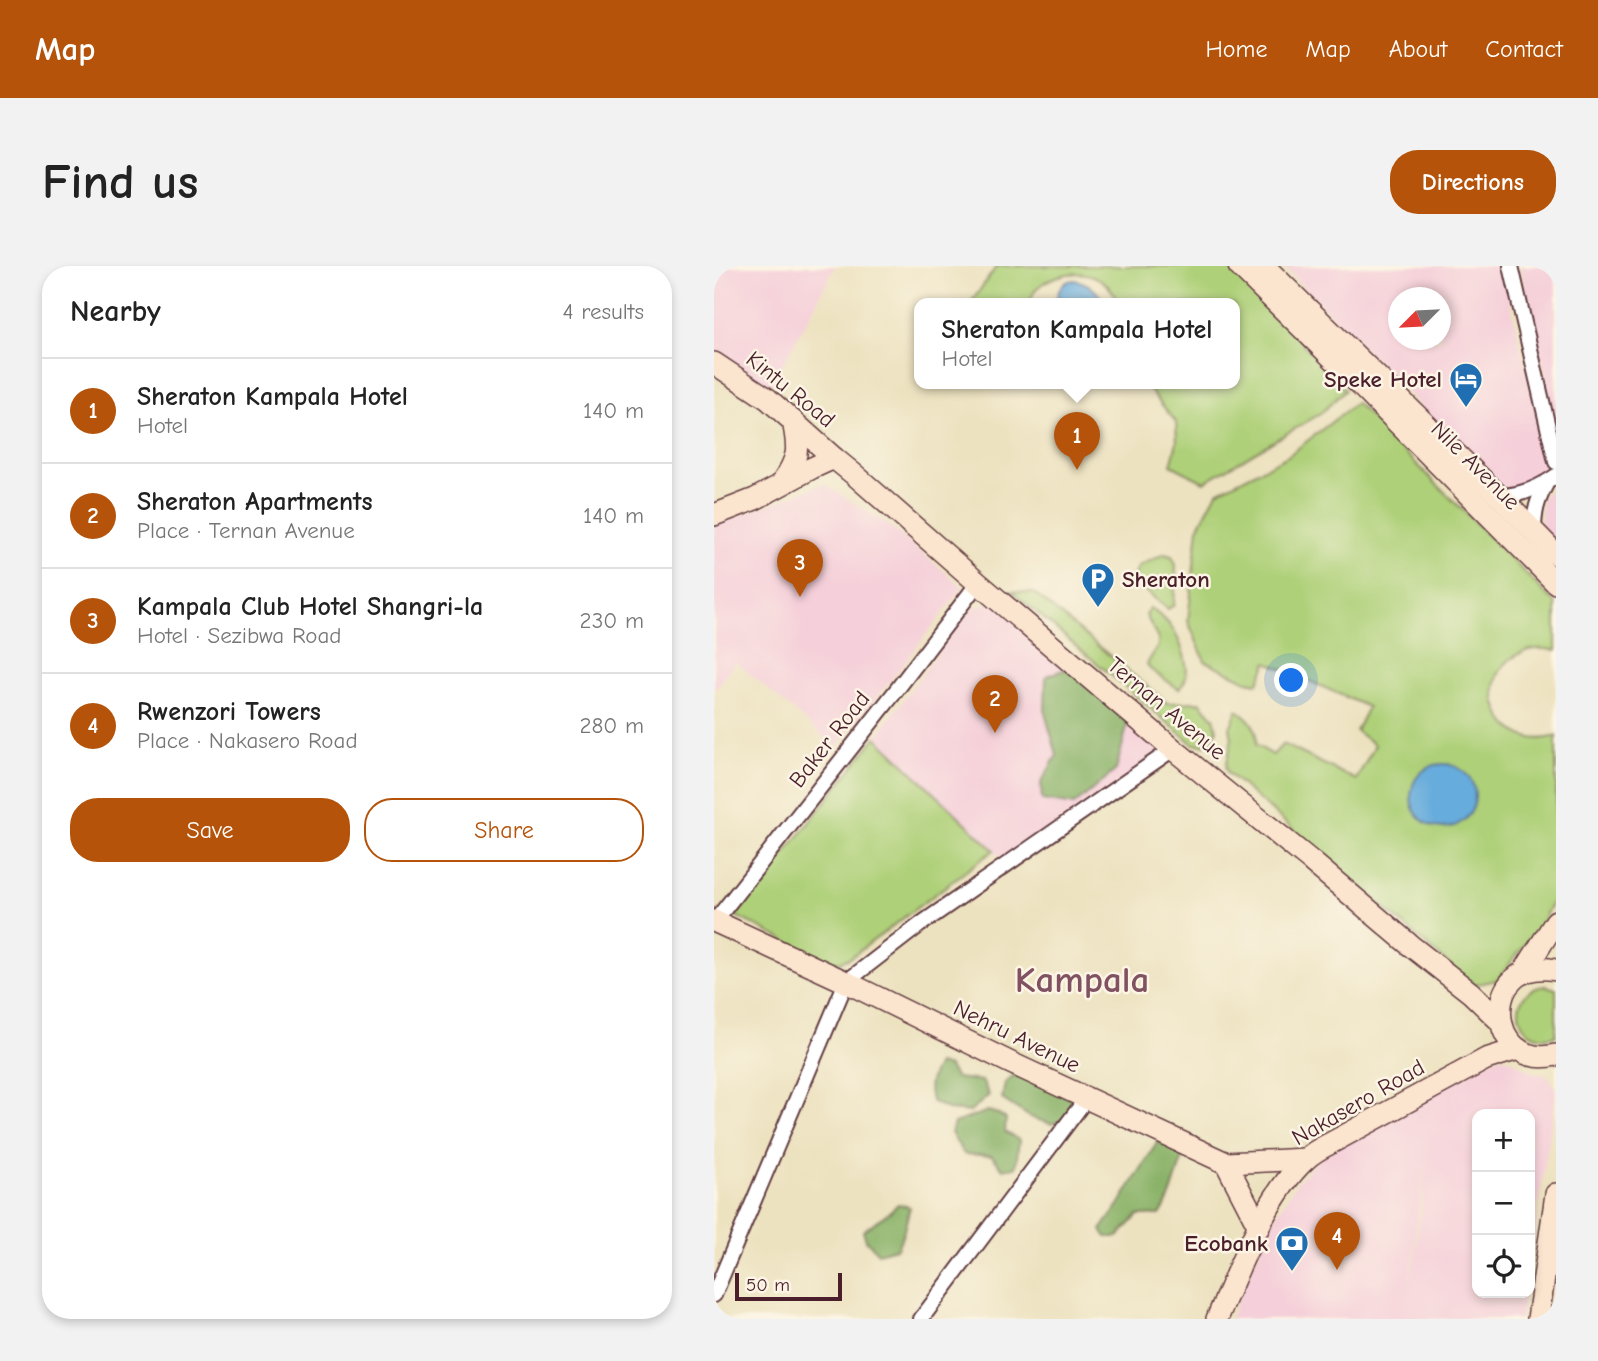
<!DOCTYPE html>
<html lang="en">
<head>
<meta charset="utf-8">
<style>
	body { margin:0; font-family:"Comic Neue",sans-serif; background:#f2f2f2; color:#222 }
	.controls { position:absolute; right:21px; bottom:21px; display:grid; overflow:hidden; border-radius:14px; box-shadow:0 4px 10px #0003 }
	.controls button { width:63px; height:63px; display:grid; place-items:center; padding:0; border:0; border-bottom:2px solid #e0e0e0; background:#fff; color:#222; font:35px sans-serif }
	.compass { position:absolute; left:674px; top:21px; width:63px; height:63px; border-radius:50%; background:#fff; box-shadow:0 4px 10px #0003; rotate:246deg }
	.scale { position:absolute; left:21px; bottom:18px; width:107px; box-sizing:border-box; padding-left:7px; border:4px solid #4a1f2b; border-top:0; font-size:19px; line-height:24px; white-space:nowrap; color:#4a1f2b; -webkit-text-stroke:5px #fcf5e5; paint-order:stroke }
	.you { position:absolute; left:578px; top:415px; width:24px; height:24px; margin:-18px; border:5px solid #fff; border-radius:50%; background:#1a73e8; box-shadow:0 0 0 10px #1a73e833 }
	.badge { display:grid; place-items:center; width:46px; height:46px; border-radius:50%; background:#b45309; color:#fff; font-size:23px; font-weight:700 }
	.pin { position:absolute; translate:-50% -58px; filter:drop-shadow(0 2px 4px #0008) }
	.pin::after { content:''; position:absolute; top:37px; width:24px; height:21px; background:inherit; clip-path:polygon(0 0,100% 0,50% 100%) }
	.popup { position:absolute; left:200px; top:32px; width:326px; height:91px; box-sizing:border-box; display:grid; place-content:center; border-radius:14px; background:#fff; filter:drop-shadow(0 2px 5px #0005); font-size:23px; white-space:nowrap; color:#767676 }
	.popup b { font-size:26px; color:#222 }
	.popup::after { content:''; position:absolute; left:50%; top:100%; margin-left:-14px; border:14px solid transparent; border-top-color:#fff }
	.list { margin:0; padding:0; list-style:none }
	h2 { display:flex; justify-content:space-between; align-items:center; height:91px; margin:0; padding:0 28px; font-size:30px }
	h2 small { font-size:23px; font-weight:400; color:#767676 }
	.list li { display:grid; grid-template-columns:46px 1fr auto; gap:21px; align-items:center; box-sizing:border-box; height:105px; padding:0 28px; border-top:2px solid #e0e0e0 }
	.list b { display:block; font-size:26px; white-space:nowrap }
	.list p { margin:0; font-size:23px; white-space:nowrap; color:#767676 }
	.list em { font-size:23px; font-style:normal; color:#767676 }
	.actions { display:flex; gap:14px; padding:21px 28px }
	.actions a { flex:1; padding:16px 0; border:2px solid #b45309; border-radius:28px; text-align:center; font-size:24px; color:#b45309 }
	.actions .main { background:#b45309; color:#fff }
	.icon { flex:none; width:38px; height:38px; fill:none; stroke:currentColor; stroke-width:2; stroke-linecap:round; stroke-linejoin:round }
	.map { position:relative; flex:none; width:842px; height:1053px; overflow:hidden; border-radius:28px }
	header { display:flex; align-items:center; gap:42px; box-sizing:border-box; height:98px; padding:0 35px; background:#b45309; color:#fff }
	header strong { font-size:33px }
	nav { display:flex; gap:38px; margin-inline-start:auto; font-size:24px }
	.intro { display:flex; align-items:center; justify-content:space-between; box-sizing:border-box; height:168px; padding:0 42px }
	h1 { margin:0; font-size:49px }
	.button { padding:18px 32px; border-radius:28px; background:#b45309; color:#fff; font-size:24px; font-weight:700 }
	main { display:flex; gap:42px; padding:0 42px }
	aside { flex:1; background:#fff; border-radius:28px; box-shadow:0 4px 10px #0003 }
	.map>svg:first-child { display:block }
	.built { fill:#f5cfd9; fill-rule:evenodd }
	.green { fill:#aed078; stroke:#7c7852; stroke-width:2 }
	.forest { fill:#8ab268; stroke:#6a684a; stroke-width:2 }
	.water { fill:#66acdc; stroke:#586684; stroke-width:2 }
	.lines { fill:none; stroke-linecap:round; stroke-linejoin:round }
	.street-casing { stroke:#623c41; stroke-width:18 }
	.secondary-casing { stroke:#623c41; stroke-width:24 }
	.street { stroke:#fff; stroke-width:14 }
	.secondary { stroke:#fce5cf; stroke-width:21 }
	.labels { text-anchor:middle; stroke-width:5; stroke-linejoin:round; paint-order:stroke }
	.poi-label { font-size:23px; font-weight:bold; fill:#4a1f2b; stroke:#fcf5e5; text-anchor:end }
	.street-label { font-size:23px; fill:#4a1f2b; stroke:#fcf5e5 }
	.town-label { font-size:37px; font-weight:bold; fill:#805261; stroke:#fcf5e5 }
</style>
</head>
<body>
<header>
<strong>Map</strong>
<nav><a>Home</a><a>Map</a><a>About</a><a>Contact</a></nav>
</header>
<div class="intro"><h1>Find us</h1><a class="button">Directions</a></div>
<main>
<aside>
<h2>Nearby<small>4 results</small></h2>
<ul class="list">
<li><span class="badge">1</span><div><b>Sheraton Kampala Hotel</b><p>Hotel</p></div><em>140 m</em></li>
<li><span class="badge">2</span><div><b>Sheraton Apartments</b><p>Place · Ternan Avenue</p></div><em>140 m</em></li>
<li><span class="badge">3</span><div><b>Kampala Club Hotel Shangri-la</b><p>Hotel · Sezibwa Road</p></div><em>230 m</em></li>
<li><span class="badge">4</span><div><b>Rwenzori Towers</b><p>Place · Nakasero Road</p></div><em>280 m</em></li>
</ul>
<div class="actions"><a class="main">Save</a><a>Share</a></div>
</aside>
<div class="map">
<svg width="842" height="1053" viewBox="0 0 842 1053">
	<rect width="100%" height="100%" fill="#fcf5e5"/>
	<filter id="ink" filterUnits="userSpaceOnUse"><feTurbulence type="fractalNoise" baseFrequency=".0143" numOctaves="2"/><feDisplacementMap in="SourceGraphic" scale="14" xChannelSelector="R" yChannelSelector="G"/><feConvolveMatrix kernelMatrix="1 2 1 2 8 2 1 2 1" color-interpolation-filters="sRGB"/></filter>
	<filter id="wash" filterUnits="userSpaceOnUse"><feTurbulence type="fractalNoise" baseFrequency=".00686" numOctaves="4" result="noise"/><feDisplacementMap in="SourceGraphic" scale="28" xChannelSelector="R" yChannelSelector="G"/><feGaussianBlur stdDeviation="1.57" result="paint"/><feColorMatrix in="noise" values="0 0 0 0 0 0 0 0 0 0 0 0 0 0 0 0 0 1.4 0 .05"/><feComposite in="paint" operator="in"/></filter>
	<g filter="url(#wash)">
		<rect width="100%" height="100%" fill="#ede2c0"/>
		<!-- built -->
		<g class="built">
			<polygon points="0,0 121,0 97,47 56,121 0,86"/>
			<path d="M569,0H788L833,196L818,218L790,225ZM684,32H726V74H684Z"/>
			<polygon points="806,0 842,0 842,158"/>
			<polygon points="842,217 842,280 830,269 827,255 828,232"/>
			<polygon points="110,218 173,258 249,321 181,409 122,481 22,396 0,425 0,259"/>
			<polygon points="269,338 282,338 455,486 289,593 162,471 249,353 260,342"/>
			<path d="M786,790L797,794L820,807L829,808L836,812L842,826L816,996V848H763V1027H810L806,1053H519L516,1052L558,956L584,915L607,890ZM711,895L707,947L694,1030V1029Z"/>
		</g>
		<!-- green -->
		<g class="green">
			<path d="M283,0H516L527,10L631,124L606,148L490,216L457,199L463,176L462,156L431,118H520V38H404C393,0 348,0 322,23C319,27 317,33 315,38H256Z"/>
			<path d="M642,137L842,338V385C831,382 821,381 810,386C755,406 784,489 842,470V628L828,656L783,714L759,719L514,507L512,501L518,472L516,462L523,444C537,453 544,462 542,479L559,489L569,478L642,514L661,479L642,465L654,441L553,396L544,417L533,415L491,395L474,355L484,262L503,226L574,190Z"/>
			<polygon points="450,288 458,290 462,299 460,339 454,343 432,325 420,310 425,300"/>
			<polygon points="297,325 320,327 453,437 486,436 500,452 503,464 498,476 492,479 479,478"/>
			<path d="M436,342C444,348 452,353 457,361C465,371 477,401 471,414C470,417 467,420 465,423L436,403L433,398L444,380V373L432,349Z"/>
			<polygon points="162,471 280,584 136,692 125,696 110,694 22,650"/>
			<path d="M832,720L842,723V769C801,782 789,724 832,720Z"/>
		</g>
		<!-- forest -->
		<g class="forest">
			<polygon points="355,402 414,457 402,504 360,539 328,534 327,517 343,489 331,447 332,410"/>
			<path d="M224,798L235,801L242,812L268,815L275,829L256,846L235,844L217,835C213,819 216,812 224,798Z"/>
			<polygon points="300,809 359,832 357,851 337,858 316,851 288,833 291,817"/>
			<polygon points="274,845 284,848 292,853 291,866 305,874 302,901 289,903 278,890 250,888 237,867 240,857"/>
			<path d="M444,875L470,889C461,910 459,931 446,949H424L404,971H392L387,964L405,939Z"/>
			<path d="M184,938L196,941L189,968L183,982L164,987L152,974L149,965C161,955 174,949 184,938Z"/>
		</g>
		<!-- water -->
		<g class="water">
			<path d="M360,14C375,16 384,25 391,38H342C343,26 347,15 360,14Z"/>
			<circle cx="729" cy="530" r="32"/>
		</g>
	</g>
	<g filter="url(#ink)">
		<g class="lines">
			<defs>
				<g id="street">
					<polyline points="797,0 842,196"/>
					<path d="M785,230C806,230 825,222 842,210"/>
					<path d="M820,266C820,245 823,235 833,216"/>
					<polyline points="1,655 181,426 264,317"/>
					<polyline points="0,1029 132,716 207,658 459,483"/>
					<polyline points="207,1053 372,833"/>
				</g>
				<g id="secondary">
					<polyline points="525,0 644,117 842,317"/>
					<polyline points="550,0 785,230 842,288"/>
					<polyline points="0,97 54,133 120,192 142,210 264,317 459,483 597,595 697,680 757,727 786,755"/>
					<path d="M68,217C85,191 85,185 79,155"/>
					<polyline points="0,249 41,233 98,202 120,192"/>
					<polyline points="0,655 132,716 297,797 512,897 591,893"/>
					<path d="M842,704C765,689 771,806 842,789"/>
					<polyline points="809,707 842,655"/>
					<polyline points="512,897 545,961"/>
					<path d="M503,1053C524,1004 553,928 592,893C599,886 607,882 615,878L772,793L804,783"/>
					<polyline points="824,1053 842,928"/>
				</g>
			</defs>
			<!-- street casing -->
			<use href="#street" class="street-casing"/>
			<!-- secondary casing -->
			<use href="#secondary" class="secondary-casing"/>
			<!-- street -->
			<use href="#street" class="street"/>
			<!-- secondary -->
			<use href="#secondary" class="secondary"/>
		</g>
	</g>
	<!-- icons -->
	<defs>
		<symbol id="hotel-pin" viewBox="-11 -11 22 30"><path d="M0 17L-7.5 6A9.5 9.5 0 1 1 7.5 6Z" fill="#1f6fb2" stroke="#fcf5e5"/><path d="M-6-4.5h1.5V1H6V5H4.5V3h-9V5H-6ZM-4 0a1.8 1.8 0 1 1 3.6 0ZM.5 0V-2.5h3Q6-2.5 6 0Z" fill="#fff"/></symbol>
		<symbol id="parking-pin" viewBox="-11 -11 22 30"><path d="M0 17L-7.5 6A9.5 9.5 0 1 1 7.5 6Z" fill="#1f6fb2" stroke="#fcf5e5"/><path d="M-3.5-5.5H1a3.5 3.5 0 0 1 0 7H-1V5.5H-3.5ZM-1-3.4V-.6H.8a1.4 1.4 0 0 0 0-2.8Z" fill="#fff"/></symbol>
		<symbol id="bank-pin" viewBox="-11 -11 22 30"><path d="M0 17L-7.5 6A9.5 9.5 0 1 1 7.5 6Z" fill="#1f6fb2" stroke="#fcf5e5"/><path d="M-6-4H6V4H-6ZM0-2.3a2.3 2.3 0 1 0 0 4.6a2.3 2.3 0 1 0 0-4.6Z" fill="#fff"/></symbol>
	</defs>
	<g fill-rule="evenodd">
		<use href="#hotel-pin" x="733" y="94" width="38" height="52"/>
		<use href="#parking-pin" x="365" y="294" width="38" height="52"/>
		<use href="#bank-pin" x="559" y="958" width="38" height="52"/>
	</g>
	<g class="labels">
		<!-- poi labels -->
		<g class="poi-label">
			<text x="728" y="121">Speke Hotel</text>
			<text x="408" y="321" text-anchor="start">Sheraton</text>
			<text x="554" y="985">Ecobank</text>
		</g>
		<!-- street labels -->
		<g class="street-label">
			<text transform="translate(77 123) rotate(39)" y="8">Kintu Road</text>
			<text transform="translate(762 199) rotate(45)" y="8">Nile Avenue</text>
			<text transform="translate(453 442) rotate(40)" y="8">Ternan Avenue</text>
			<text transform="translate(115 473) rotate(-52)" y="8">Baker Road</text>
			<text transform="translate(303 770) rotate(26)" y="8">Nehru Avenue</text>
			<text transform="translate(644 836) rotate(-30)" y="8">Nakasero Road</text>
		</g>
		<!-- town labels -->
		<g class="town-label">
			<text x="368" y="726">Kampala</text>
		</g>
	</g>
</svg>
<div class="controls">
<button>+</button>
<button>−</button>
<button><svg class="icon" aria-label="locate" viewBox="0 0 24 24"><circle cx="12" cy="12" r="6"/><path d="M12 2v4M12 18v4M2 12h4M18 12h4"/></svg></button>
</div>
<svg class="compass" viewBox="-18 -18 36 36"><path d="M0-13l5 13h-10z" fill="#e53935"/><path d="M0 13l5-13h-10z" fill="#767676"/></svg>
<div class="scale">50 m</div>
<div class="you"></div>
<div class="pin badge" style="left:363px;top:204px">1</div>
<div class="popup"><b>Sheraton Kampala Hotel</b>Hotel</div>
<div class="pin badge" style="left:281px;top:467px">2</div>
<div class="pin badge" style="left:86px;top:331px">3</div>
<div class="pin badge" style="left:623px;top:1004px">4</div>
</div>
</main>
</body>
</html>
